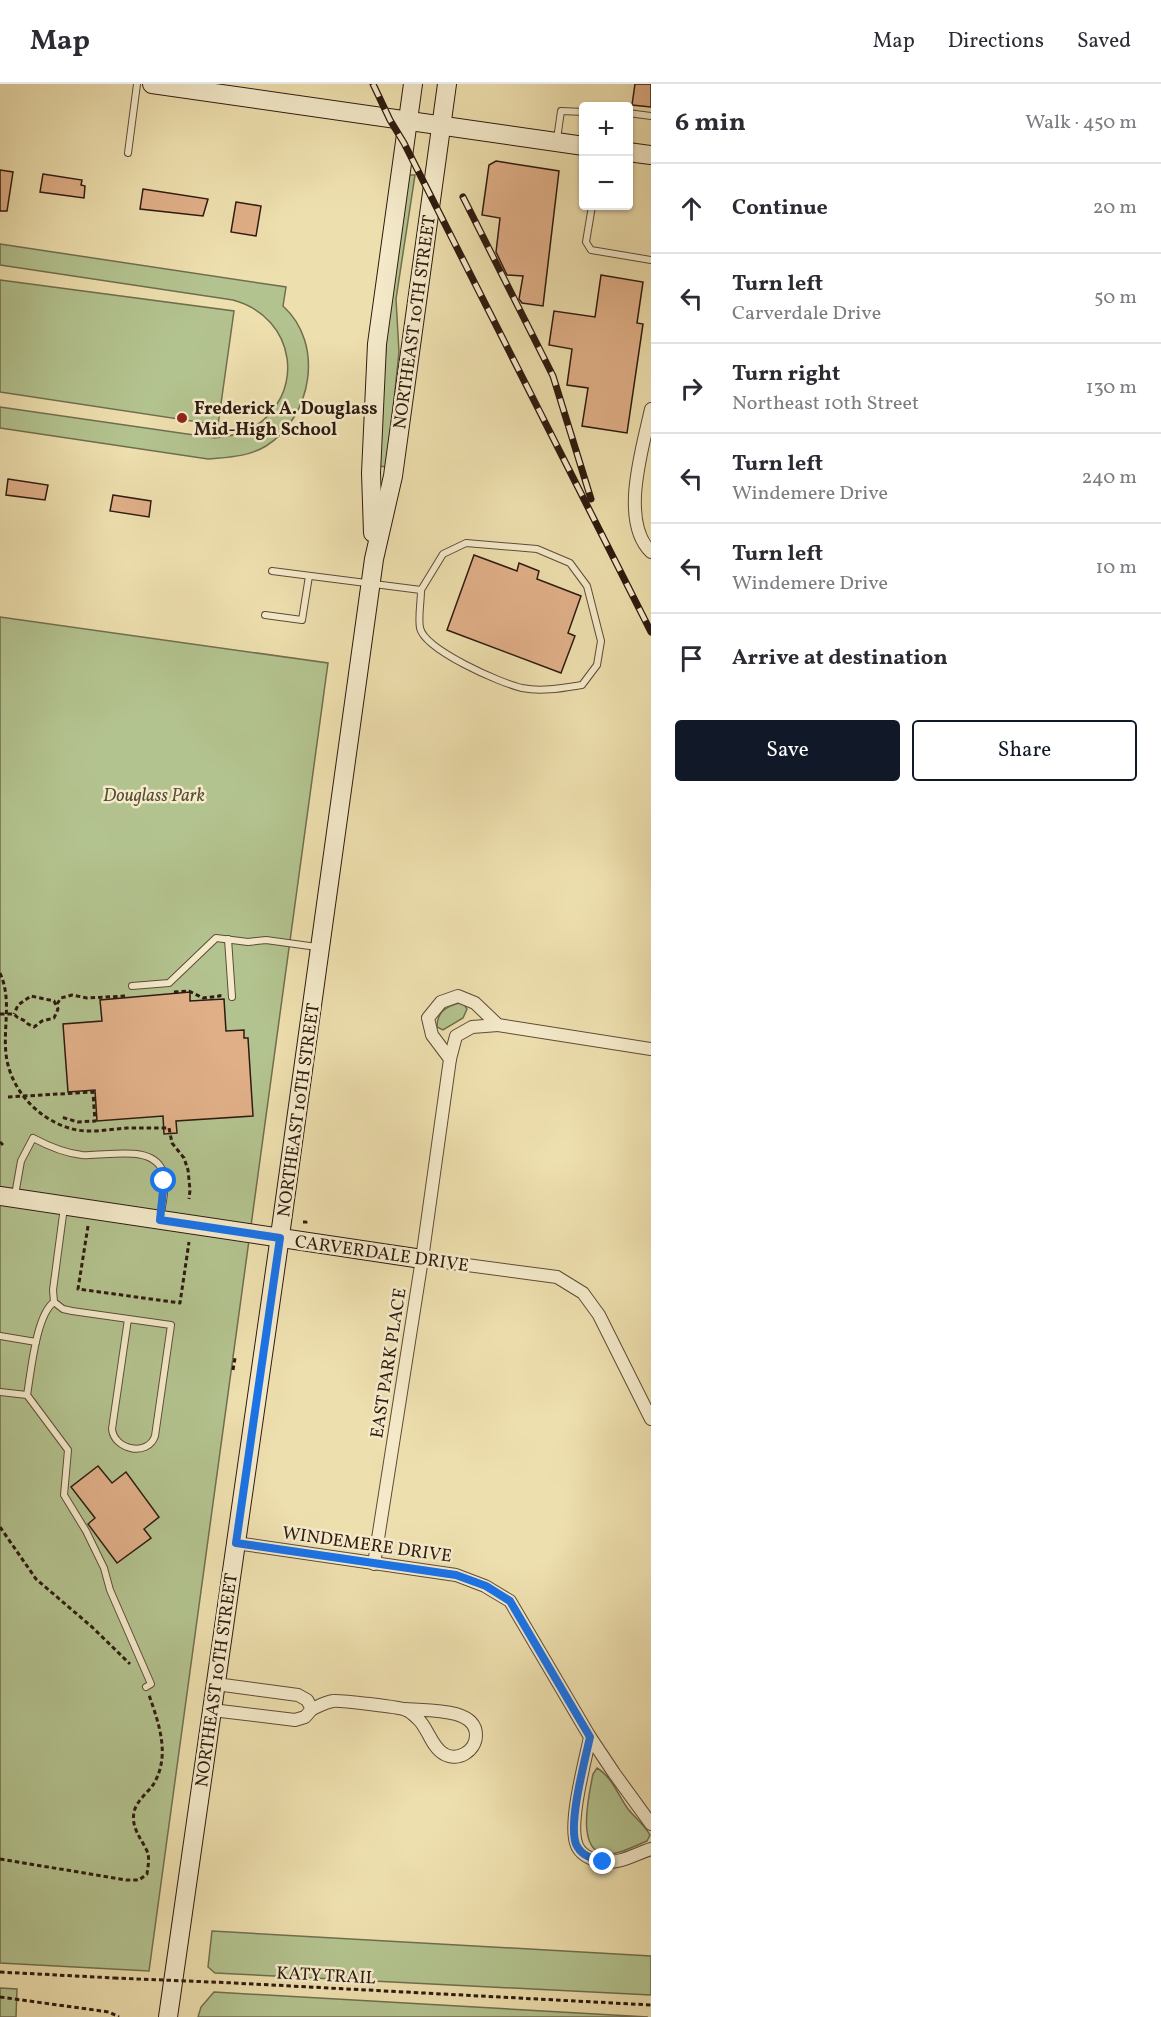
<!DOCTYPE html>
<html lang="en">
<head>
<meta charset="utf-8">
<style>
	body { margin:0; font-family:Vollkorn,serif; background:#f2f2f3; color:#2b2b33 }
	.controls { position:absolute; right:18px; top:18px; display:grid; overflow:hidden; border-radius:6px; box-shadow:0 2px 4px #0004 }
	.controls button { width:54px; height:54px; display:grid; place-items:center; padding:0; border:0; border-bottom:2px solid #e1e1e2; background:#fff; color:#2b2b33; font:30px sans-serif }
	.stop { position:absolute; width:18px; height:18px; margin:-14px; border:4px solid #1a73e8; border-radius:50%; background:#fff }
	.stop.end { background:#1a73e8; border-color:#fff; box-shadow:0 2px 6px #0008 }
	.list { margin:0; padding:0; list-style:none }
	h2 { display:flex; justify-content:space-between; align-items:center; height:78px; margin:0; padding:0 24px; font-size:26px }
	h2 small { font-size:20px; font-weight:400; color:#7c7c81 }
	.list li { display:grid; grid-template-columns:39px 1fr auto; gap:18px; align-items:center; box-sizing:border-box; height:90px; padding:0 24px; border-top:2px solid #e1e1e2 }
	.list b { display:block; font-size:22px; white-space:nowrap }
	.list p { margin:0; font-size:20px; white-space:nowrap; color:#7c7c81 }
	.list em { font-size:20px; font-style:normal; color:#7c7c81 }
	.actions { display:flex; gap:12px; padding:18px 24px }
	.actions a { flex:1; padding:14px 0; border:2px solid #111827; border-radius:6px; text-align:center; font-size:21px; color:#111827 }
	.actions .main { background:#111827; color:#fff }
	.icon { flex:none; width:33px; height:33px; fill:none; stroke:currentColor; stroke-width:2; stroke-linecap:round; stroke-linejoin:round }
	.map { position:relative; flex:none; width:651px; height:1933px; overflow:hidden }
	header { display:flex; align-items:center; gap:36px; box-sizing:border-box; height:84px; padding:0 30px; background:#fff; border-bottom:2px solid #e1e1e2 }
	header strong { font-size:28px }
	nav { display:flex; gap:33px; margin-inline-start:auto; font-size:21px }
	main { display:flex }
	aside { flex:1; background:#fff }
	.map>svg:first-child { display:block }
	.green { fill:#b3c38f; stroke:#706e4f; stroke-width:1.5 }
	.building { fill:#e0af88; stroke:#2e1a0f; stroke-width:1.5 }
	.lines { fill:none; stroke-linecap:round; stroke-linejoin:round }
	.lane-casing { stroke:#5e4b37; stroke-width:8 }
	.street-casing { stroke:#5e4b37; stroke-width:14 }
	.secondary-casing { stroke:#2e1a0f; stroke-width:20 }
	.path { stroke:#2e1a0f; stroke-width:3; stroke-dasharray:4.5 3; stroke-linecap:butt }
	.lane { stroke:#f4eaca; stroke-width:6 }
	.street { stroke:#f4eaca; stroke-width:12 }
	.secondary { stroke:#f4eaca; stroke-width:18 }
	.rail-casing { stroke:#2e1a0f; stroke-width:7 }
	.rail { stroke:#f4eaca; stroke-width:4.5; stroke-dasharray:14; stroke-linecap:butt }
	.path-bridge { stroke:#2e1a0f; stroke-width:3; stroke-dasharray:4.5 3; stroke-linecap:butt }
	.route { stroke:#1a73e8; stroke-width:8 }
	.poi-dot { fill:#8f2418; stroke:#f4eaca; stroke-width:2 }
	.labels { text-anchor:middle; stroke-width:5; stroke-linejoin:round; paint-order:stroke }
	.street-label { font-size:18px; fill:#2e1a0f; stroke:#f4eaca }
	.poi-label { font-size:18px; font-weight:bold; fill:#2e1a0f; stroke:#f4eaca; text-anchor:start }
	.park-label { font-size:18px; font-style:italic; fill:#564d35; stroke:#f4eaca }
</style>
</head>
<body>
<header>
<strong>Map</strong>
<nav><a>Map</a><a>Directions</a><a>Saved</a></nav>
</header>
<main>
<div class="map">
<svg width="651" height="1933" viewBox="0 0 651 1933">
	<rect width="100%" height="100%" fill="#eedfae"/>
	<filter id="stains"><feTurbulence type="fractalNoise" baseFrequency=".00333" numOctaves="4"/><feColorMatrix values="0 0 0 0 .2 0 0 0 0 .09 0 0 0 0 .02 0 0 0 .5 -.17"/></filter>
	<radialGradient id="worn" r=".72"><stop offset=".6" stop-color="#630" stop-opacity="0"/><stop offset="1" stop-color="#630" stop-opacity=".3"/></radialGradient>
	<!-- green -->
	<g class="green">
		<polygon points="408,91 415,91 396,215 399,268 387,383 378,382 387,248"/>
		<path d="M0,160L286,203L283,222C325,260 312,333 266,362C248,373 229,373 208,375L0,344V323L215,354C227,352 240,351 251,345C308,311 296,233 233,216L0,181Z"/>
		<polygon points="0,196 234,227 218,341 0,308"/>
		<polygon points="0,533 328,579 149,1887 0,1879"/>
		<path d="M459,919L464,920L467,925L463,934L443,946L437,943C437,928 445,923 459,919Z"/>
		<path d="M597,1684C612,1693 618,1711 628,1725C635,1734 644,1740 650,1751L647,1757C637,1761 626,1767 616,1769C572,1779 589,1711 593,1690Z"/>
		<polygon points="212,1847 651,1872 651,1911 215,1889 208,1883"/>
		<polygon points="0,1904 17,1905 16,1933 0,1933"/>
		<polygon points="214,1908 648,1933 198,1933 201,1923"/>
	</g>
	<!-- building -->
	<g class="building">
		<polygon points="635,0 651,0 651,23 632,21"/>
		<polygon points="496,77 559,87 543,222 522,219 519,215 523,192 507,191 496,168 500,134 482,131 489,81"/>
		<polygon points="0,86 13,88 7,127 0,127"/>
		<polygon points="43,90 82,96 81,101 85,102 84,114 40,108"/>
		<polygon points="143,105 208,115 203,132 140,125"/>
		<polygon points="236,118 261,122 256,152 231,148"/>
		<polygon points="601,191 643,198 637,239 643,240 627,349 582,342 588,304 567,301 572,265 549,261 554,227 595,233"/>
		<polygon points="8,395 48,401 45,416 6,411"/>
		<polygon points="113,411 151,417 149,433 110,427"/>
		<polygon points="474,471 517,487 519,479 539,487 537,495 581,512 568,549 575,552 561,589 447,546"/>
		<polygon points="190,908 190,917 224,915 226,947 244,946 244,954 248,954 253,1032 176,1037 177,1049 164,1050 163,1032 97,1037 95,1006 68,1008 63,940 102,937 100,916"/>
		<polygon points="98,1382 112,1399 126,1388 159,1433 144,1445 151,1454 117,1479 88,1440 95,1434 71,1403"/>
	</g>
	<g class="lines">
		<defs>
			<g id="lane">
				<polyline points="628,29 651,32"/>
				<polyline points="557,55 561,27 584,28"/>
				<polyline points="128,69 137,0"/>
				<polyline points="592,122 586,158 591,166 651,176"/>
				<path d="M272,487L421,506L443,470L466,459L537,465L570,479L587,502L601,557L597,581L582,601C563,604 542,608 522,604C500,599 425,566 420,544C418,533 421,518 421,506"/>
				<polyline points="265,531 302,536 309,492"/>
				<polyline points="228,855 232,913"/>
				<polyline points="132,902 169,899 216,854 248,858 266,856 317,863"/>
				<path d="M15,1111L21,1077L33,1054C48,1062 64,1069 82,1071C105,1073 153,1059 163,1088C167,1103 162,1121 160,1135"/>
				<path d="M64,1123L53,1206L54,1218L63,1225L72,1227L171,1241L155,1352C148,1373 114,1366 112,1345L128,1235"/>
				<polyline points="0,1252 36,1258"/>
				<polyline points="0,1308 27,1311 68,1366 64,1411 86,1447 104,1484 110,1506 151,1600 146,1603"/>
				<path d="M27,1311C31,1288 36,1231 54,1218"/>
			</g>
			<g id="street">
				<path d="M651,325C643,363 619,437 651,468"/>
				<polyline points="450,975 456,952 472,943 498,941"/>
				<polyline points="422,1175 557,1193 583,1209 599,1231 651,1335"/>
				<path d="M236,1459L456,1491L485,1502L510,1517L590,1653C585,1678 569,1736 576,1759C579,1770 591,1776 601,1777C619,1781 635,1770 651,1765"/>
				<polyline points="374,1480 422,1175 450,975 432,951 428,934 441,918 458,912 475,919 498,941 651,965"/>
				<path d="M312,1625C319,1622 326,1618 333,1617C338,1616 401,1623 406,1626C409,1627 414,1631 417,1634C428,1643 431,1663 444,1670C458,1678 476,1667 476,1651C476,1623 425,1627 406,1625"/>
				<polyline points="212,1626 295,1636 305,1633 312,1625 307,1616 298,1611 216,1600"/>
				<polyline points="590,1653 614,1689 651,1740"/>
			</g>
			<g id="secondary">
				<polyline points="152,0 584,62"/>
				<polyline points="628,68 651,71"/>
				<polyline points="373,449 371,389 377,260 413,0"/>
				<polyline points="0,1112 422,1175"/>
				<polyline points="168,1933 278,1166 374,475 393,392 447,0"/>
			</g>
		</defs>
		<!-- lane casing -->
		<use href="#lane" class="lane-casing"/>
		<!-- street casing -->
		<use href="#street" class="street-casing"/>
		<!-- secondary casing -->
		<use href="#secondary" class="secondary-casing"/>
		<!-- path -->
		<g class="path">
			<path d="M0,889C12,916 3,942 6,970C10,1007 41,1039 77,1046C93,1049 111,1045 127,1044C141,1044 155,1044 169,1044L172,1059L184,1074L188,1086L190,1106L189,1115"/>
			<polyline points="174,908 189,907 203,914 220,912 220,909"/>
			<polyline points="57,920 61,914 72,911 87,914 126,912"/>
			<polyline points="0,930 14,930 17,933 25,937 28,940 34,943 42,937 54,934 58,925 54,917 31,912 18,921 14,930"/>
			<polyline points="8,1013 93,1008 95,1037 78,1038 61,1033"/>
			<polyline points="0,1058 3,1061"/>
			<polyline points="303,1138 306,1138 306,1142"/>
			<polyline points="88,1142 78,1205 180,1219 189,1158"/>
			<polyline points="233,1286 235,1274"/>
			<polyline points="0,1443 36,1495 92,1543 130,1580"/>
			<path d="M0,1775L126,1796H139L147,1790C148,1782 150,1774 147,1767C141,1754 131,1744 134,1728C136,1718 147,1709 153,1701C171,1672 159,1640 149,1611"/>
			<polyline points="0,1888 114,1894"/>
			<polyline points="234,1899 651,1921"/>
			<polyline points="0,1913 109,1928 119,1933"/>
		</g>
		<!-- lane -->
		<use href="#lane" class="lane"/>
		<!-- street -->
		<use href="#street" class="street"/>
		<!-- secondary -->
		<use href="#secondary" class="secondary"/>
		<defs>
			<g id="rail">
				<polyline points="373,0 390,36 404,59 651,548"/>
				<polyline points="463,113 553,292 591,415"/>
			</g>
		</defs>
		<!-- rail casing -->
		<use href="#rail" class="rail-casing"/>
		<!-- rail -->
		<use href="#rail" class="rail"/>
		<!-- path-bridge -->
		<polyline class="path-bridge" points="114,1894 234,1899"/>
	</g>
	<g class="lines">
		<!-- route -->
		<path class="route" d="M164,1097L160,1136L280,1154L236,1459L456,1491L486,1502L510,1517L590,1653C585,1676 568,1739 576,1760C581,1772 592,1774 603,1778"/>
	</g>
	<!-- markers -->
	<circle class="poi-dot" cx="182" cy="334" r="6"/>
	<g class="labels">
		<!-- street labels -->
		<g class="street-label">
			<text transform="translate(414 238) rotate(-82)" y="6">NORTHEAST 10TH STREET</text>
			<text transform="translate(298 1026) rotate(-82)" y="6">NORTHEAST 10TH STREET</text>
			<text transform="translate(382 1169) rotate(8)" y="6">CARVERDALE DRIVE</text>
			<text transform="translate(388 1279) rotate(-81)" y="6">EAST PARK PLACE</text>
			<text transform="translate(367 1460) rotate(8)" y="6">WINDEMERE DRIVE</text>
			<text transform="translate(216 1596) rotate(-82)" y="6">NORTHEAST 10TH STREET</text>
			<text transform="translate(326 1891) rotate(3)" y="6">KATY TRAIL</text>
		</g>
		<!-- poi labels -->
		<g class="poi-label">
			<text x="194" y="330">Frederick A. Douglass<tspan x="194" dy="21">Mid-High School</tspan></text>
		</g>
		<!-- park labels -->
		<g class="park-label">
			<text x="154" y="717">Douglass Park</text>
		</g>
	</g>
	<rect width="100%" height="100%" filter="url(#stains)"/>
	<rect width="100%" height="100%" fill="url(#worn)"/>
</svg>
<div class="controls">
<button>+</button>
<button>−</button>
</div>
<div class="stop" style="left:164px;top:1097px"></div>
<div class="stop end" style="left:603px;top:1778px"></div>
</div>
<aside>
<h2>6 min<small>Walk · 450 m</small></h2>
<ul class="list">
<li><svg class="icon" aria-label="ahead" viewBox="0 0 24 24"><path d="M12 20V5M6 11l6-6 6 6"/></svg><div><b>Continue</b></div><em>20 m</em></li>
<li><svg class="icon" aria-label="left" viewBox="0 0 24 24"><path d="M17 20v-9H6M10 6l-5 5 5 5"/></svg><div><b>Turn left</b><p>Carverdale Drive</p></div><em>50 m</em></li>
<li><svg class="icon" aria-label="right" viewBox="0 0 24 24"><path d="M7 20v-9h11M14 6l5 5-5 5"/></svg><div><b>Turn right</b><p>Northeast 10th Street</p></div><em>130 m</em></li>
<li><svg class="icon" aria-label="left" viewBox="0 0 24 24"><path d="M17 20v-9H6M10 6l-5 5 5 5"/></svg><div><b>Turn left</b><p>Windemere Drive</p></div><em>240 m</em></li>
<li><svg class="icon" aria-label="left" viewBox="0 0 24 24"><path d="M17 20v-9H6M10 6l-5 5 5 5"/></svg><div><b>Turn left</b><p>Windemere Drive</p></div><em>10 m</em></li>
<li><svg class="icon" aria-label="arrive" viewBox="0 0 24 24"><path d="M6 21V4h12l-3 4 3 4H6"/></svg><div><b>Arrive at destination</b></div></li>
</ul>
<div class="actions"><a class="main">Save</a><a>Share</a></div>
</aside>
</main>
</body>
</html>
